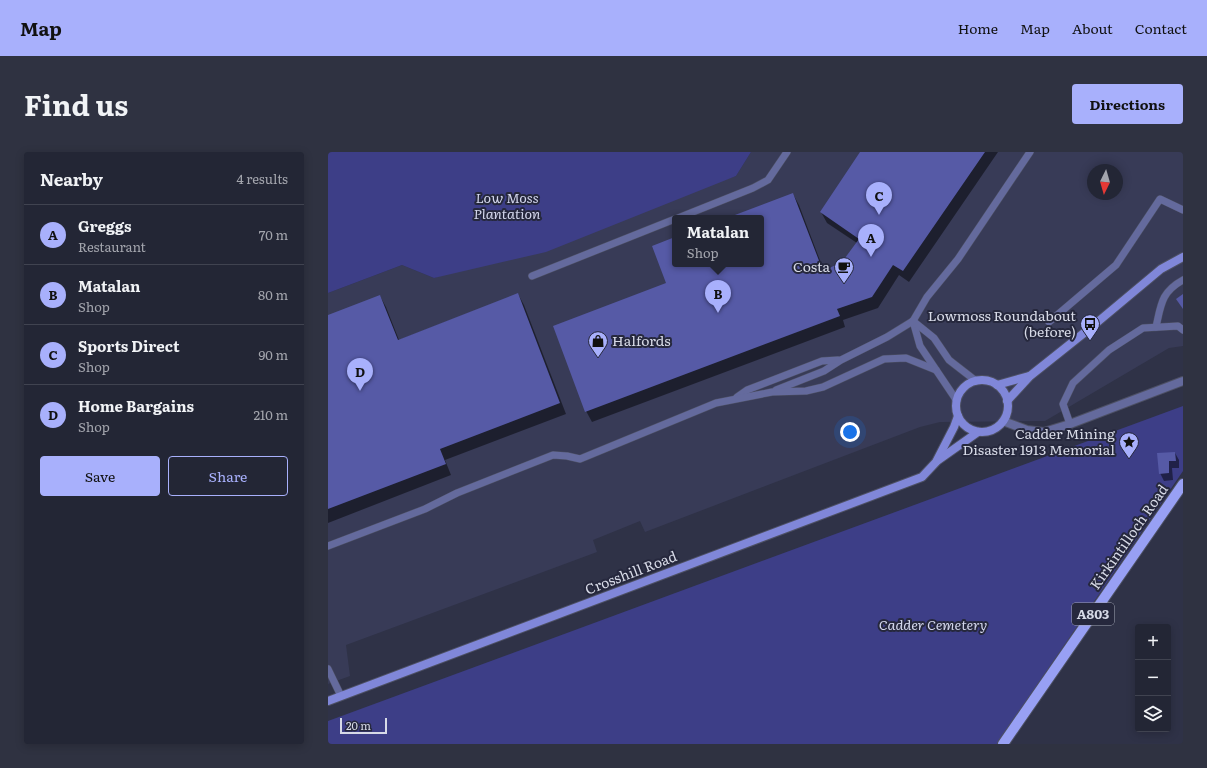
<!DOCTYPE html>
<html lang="en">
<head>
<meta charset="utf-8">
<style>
	body { margin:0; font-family:Literata,serif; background:#2f3241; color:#f1f3f6 }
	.controls { position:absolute; right:12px; bottom:12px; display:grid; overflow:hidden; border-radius:4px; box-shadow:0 2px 10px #0003 }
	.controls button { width:36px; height:36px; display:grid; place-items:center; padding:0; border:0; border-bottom:1px solid #404350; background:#232635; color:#f1f3f6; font:20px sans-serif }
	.compass { position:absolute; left:759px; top:12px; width:36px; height:36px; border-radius:50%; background:#232635; box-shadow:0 2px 10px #0003; rotate:185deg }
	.scale { position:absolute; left:12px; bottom:10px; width:47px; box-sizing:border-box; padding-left:4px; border:2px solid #d7dae7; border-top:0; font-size:11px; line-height:14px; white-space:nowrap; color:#d7dae7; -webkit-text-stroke:3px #26283d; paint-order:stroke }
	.you { position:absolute; left:522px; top:280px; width:14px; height:14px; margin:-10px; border:3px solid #fff; border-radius:50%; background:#1a73e8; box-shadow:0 0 0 6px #1a73e833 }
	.badge { display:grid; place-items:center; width:26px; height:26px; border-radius:50%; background:#a8b0fc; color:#111; font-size:13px; font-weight:700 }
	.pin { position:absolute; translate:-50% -33px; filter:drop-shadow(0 1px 2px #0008) }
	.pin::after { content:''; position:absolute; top:21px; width:14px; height:12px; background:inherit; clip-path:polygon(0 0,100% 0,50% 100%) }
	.popup { position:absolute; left:344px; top:63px; width:92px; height:52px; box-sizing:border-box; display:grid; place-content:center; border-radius:4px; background:#232635; filter:drop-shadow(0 1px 3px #0005); font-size:13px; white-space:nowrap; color:#a3a5ad }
	.popup b { font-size:15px; color:#f1f3f6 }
	.popup::after { content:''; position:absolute; left:50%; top:100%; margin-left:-8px; border:8px solid transparent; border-top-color:#232635 }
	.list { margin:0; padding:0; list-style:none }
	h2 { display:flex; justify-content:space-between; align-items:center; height:52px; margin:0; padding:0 16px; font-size:17px }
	h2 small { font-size:13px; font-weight:400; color:#a3a5ad }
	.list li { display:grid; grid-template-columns:26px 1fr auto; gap:12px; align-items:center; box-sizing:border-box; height:60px; padding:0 16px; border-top:1px solid #404350 }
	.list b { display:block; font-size:15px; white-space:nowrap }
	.list p { margin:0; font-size:13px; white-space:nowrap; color:#a3a5ad }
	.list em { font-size:13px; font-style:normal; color:#a3a5ad }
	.actions { display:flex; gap:8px; padding:12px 16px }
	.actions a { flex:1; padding:9px 0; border:1px solid #a8b0fc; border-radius:4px; text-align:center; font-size:14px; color:#a8b0fc }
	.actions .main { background:#a8b0fc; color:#111 }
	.icon { flex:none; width:22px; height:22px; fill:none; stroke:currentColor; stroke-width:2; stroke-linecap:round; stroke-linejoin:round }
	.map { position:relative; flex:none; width:855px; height:592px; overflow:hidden; border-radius:4px }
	header { display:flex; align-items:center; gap:24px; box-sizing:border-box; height:56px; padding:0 20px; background:#a8b0fc; color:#111 }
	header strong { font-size:19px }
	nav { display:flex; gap:22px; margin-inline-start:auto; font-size:14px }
	.intro { display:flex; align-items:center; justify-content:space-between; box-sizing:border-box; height:96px; padding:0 24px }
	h1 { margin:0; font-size:28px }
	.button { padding:10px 18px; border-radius:4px; background:#a8b0fc; color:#111; font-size:14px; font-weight:700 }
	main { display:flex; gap:24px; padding:0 24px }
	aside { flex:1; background:#232635; border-radius:4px; box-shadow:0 2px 10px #0003 }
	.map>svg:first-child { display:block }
	.built { fill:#383b57; fill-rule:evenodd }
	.green { fill:#3d3e87 }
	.shadow { fill:#0007 }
	.building { fill:#565aa6 }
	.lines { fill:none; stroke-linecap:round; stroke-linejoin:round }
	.lane-casing { stroke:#4d5064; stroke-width:8 }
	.street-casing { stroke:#4d5064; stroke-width:10 }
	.secondary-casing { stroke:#4d5064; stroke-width:10 }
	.primary-casing { stroke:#4d5064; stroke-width:12 }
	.lane { stroke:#646a9d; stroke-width:7 }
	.street { stroke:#646a9d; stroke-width:8 }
	.secondary { stroke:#8087d9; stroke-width:8 }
	.primary { stroke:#98a0f4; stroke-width:10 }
	.labels { text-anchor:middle; stroke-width:4; stroke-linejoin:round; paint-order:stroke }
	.shield { fill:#26283d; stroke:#a2a5b4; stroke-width:1 }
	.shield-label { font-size:13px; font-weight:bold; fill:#d7dae7 }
	.park-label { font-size:14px; font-style:italic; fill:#d4d7ed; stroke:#26283d }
	.poi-label { font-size:14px; fill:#d7dae7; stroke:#26283d; text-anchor:end }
	.street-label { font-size:14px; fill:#d7dae7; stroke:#26283d }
</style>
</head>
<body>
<header>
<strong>Map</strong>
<nav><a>Home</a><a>Map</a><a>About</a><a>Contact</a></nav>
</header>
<div class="intro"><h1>Find us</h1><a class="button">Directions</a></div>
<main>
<aside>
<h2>Nearby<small>4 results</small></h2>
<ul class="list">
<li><span class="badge">A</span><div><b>Greggs</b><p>Restaurant</p></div><em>70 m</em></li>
<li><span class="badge">B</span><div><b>Matalan</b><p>Shop</p></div><em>80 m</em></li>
<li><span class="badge">C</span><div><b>Sports Direct</b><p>Shop</p></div><em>90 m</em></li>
<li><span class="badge">D</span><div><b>Home Bargains</b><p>Shop</p></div><em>210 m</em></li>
</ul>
<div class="actions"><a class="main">Save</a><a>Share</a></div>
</aside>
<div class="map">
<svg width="855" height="592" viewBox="0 0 855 592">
	<rect width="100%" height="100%" fill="#2f3247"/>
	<!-- built -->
	<path class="built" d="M423,0H855V194L841,196L717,269L612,270L592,275L317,380L312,369L265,388L269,400L18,493L22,524L0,532V141L74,113L106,126L408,24ZM765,18H789V42H765ZM347,66H433V112H347Z"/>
	<!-- green -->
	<g class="green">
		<polygon points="0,0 423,0 408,24 218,100 106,126 74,113 0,141"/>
		<polygon points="855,254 855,319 669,592 0,592 0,569"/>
	</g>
	<!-- shadow -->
	<g class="shadow">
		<polygon points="534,0 670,0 581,130 571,123 550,156 515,168 517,175 264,270 258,259 340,132 347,86 347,112 433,112 433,66 401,66 465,42 471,53 496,119 514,111 529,91 499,71 493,60"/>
		<polygon points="190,142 196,153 238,262 117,308 123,323 0,371 0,164 52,144 58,155 71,188"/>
		<polygon points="847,301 851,308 851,316 844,316 845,328 836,329 832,321"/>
	</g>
	<!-- building -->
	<g class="building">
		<polygon points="532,0 657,0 575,119 565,113 544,145 509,157 512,164 257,260 225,174 338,131 324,94 347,85 347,112 433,112 433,66 399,66 465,41 495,119 514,110 531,87 492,60"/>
		<polygon points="190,141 232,251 112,297 118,312 0,357 0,163 52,143 70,188"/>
		<polygon points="855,142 855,157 848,147"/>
		<polygon points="847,300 848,309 841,309 841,321 831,322 829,301"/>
	</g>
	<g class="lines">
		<defs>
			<g id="lane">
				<polyline points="350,66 425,36 440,28 459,0"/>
				<polyline points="204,124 347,67"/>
				<polyline points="585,169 592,194 629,249"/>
				<polyline points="585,169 606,186 621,208 648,229"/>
				<polyline points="721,170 788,113 832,47 855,58"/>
				<path d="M828,175C833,153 833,140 855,128"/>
				<polyline points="448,238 496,219 513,208 559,185 585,169 599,145 630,107 702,0"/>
				<polyline points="409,245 419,238 494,209 510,208"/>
				<polyline points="742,272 735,252 745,231 781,198 815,176 850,174 855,178"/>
				<polyline points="0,394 97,357 129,341 225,303 239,304 252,307 388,251 444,240 478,239 495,235 556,207 578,206 608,218"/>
				<polyline points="0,517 13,544"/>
			</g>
			<polyline id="street" points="675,269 699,278 716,280 742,272 855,229"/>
			<g id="secondary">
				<circle cx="654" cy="254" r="26"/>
				<polyline points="669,233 701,224"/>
				<polyline points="679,249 702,224 766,173 833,117 855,105"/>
				<polyline points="609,308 626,275 630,264"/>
				<polyline points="0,549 594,325 609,309 650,280"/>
			</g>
			<polyline id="primary" points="675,592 855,332"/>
		</defs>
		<!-- lane casing -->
		<use href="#lane" class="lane-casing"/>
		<!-- street casing -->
		<use href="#street" class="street-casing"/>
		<!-- secondary casing -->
		<use href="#secondary" class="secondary-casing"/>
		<!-- primary casing -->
		<use href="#primary" class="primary-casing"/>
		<!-- lane -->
		<use href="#lane" class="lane"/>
		<!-- street -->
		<use href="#street" class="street"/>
		<!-- secondary -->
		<use href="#secondary" class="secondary"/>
		<!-- primary -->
		<use href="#primary" class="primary"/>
	</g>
	<!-- icons -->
	<defs>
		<symbol id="cafe-pin" viewBox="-11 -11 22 30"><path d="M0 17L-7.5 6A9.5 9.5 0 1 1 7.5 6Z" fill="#a8b0fc" stroke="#26283d"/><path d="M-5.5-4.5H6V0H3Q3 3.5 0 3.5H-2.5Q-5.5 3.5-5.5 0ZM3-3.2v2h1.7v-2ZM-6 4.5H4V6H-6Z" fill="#111"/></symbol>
		<symbol id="bus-pin" viewBox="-11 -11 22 30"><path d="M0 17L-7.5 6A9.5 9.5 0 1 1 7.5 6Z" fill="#a8b0fc" stroke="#26283d"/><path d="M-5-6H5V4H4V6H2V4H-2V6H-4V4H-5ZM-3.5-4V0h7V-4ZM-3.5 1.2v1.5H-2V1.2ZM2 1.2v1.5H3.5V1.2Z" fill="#111"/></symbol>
		<symbol id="shop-pin" viewBox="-11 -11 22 30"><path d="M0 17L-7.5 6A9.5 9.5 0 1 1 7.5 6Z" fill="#a8b0fc" stroke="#26283d"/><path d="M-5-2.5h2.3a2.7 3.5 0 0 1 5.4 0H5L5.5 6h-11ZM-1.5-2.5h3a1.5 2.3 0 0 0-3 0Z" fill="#111"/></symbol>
		<symbol id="sight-pin" viewBox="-11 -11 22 30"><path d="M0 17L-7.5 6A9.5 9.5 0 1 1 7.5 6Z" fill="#a8b0fc" stroke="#26283d"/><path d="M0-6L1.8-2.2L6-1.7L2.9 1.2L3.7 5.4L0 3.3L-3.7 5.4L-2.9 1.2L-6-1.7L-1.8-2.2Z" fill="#111"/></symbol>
	</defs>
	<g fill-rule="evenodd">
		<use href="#cafe-pin" x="505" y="104" width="22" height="30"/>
		<use href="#bus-pin" x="751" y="161" width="22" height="30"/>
		<use href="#shop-pin" x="259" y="178" width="22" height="30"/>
		<use href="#sight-pin" x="790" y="279" width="22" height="30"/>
	</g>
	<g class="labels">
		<!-- shield labels -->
		<rect class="shield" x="744" y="451" width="42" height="22" rx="3"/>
		<g class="shield-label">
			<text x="765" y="467">A803</text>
		</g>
		<!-- park labels -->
		<g class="park-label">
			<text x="179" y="51">Low Moss<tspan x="179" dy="16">Plantation</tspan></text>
			<text x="605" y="478">Cadder Cemetery</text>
		</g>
		<!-- poi labels -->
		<g class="poi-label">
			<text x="502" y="120">Costa</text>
			<text x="748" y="169">Lowmoss Roundabout<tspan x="748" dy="16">(before)</tspan></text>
			<text x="284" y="194" text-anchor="start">Halfords</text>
			<text x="787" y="287">Cadder Mining<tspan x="787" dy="16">Disaster 1913 Memorial</tspan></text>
		</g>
		<!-- street labels -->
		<g class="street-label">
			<text transform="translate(801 385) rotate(-55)" y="5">Kirkintilloch Road</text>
			<text transform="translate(303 421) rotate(-21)" y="5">Crosshill Road</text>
		</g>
	</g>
</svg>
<div class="controls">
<button>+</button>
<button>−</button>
<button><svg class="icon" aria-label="layers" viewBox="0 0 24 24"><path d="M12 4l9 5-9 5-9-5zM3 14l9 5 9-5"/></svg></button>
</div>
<svg class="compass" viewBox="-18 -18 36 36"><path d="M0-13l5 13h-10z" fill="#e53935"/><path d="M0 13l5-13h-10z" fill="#a3a5ad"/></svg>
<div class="scale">20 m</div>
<div class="you"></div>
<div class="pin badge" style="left:543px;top:105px">A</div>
<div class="pin badge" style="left:390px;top:161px">B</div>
<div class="popup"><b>Matalan</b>Shop</div>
<div class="pin badge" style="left:551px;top:63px">C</div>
<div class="pin badge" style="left:32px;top:239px">D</div>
</div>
</main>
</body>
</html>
